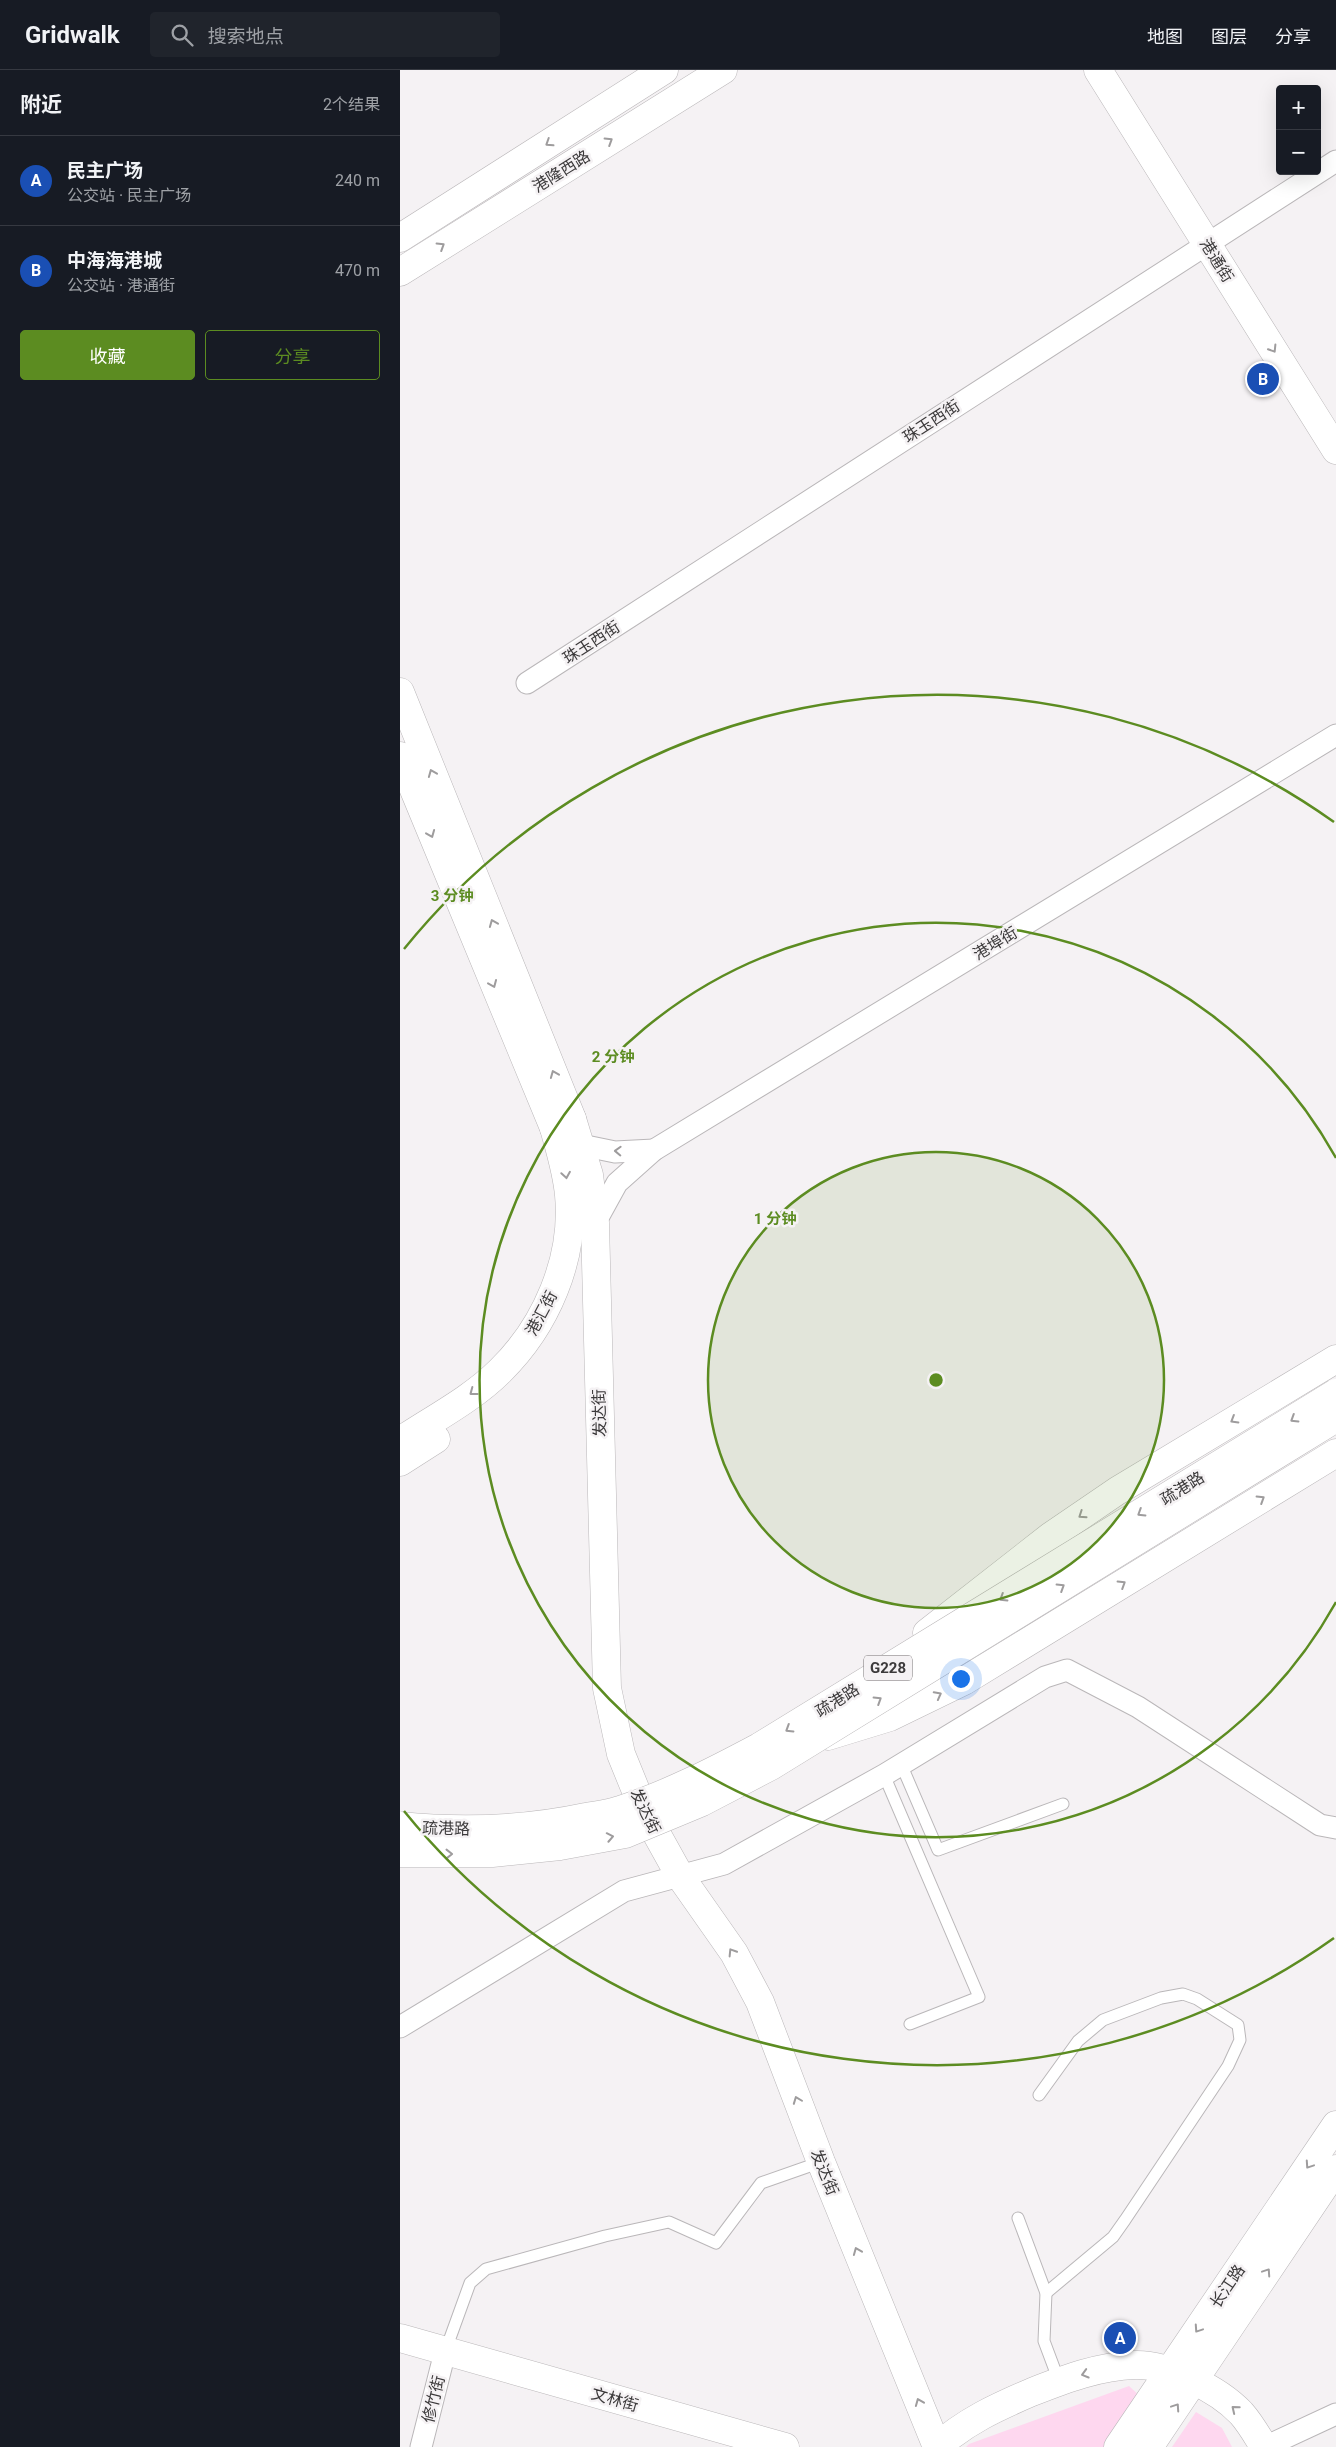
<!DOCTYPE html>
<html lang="zh">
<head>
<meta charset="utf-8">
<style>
	body { margin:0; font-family:Roboto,"Noto Sans SC",sans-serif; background:#20242c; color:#f1f3f6 }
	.controls { position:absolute; right:15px; top:15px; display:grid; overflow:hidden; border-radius:5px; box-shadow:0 5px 20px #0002 }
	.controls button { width:45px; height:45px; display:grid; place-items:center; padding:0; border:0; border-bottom:1px solid #363941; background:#171b24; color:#f1f3f6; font:25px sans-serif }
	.you { position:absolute; left:560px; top:1608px; width:18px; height:18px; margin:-12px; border:4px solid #fff; border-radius:50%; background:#1a73e8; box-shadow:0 0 0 8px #1a73e833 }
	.badge { display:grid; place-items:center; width:32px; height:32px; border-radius:50%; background:#5c8c21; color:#fff; font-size:16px; font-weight:700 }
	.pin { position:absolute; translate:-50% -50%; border:2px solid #fff; box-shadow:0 1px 5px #0006 }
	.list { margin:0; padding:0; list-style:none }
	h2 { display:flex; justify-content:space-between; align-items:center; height:65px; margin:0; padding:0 20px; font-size:21px }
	h2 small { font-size:16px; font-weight:400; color:#9ea1a6 }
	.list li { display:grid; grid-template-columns:32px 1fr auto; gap:15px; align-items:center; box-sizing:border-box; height:90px; padding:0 20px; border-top:1px solid #363941 }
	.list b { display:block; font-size:19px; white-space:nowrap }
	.list p { margin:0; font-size:16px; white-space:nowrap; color:#9ea1a6 }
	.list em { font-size:16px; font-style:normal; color:#9ea1a6 }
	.actions { display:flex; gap:10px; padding:15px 20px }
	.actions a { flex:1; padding:11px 0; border:1px solid #5c8c21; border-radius:5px; text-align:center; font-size:18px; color:#5c8c21 }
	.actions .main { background:#5c8c21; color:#fff }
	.icon { flex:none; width:28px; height:28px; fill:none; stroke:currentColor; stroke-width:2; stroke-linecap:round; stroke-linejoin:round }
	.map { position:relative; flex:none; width:936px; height:2377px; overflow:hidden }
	header { display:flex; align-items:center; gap:30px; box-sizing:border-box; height:70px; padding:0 25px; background:#171b24; border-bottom:1px solid #363941 }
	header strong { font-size:24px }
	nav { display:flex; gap:28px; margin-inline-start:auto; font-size:18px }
	.search { width:350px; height:45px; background:#20242c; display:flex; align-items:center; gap:12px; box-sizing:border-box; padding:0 18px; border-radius:5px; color:#9ea1a6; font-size:19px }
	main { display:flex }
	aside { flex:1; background:#171b24 }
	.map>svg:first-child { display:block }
	.green { fill:#fed7ef }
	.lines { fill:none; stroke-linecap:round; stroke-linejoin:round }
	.service-casing { stroke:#bab7b9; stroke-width:13 }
	.minor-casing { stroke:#bab7b9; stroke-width:23 }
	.tertiary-casing { stroke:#bab7b9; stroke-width:29 }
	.secondary-casing { stroke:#bab7b9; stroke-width:29 }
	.primary-casing { stroke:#bab7b9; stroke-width:29 }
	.trunk-casing { stroke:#bab7b9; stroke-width:29 }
	.service { stroke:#fff; stroke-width:11 }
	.minor { stroke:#fff; stroke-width:21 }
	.tertiary { stroke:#fff; stroke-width:28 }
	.secondary { stroke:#fff; stroke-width:28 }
	.primary { stroke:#fff; stroke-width:28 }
	.trunk { stroke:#fff; stroke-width:28 }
	.trunk-bridge-casing { stroke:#bab7b9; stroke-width:29; stroke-linecap:butt }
	.trunk-bridge { stroke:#fff; stroke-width:28 }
	.oneway { stroke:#9e9c9d }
	.ring { fill:none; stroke:#5c8c21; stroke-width:2.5 }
	.labels { text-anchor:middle; stroke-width:5; stroke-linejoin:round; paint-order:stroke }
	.shield { fill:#f5f2f4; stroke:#747172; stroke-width:1 }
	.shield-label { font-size:15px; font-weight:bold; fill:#3c3a3b }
	.street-label { font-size:16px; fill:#3c3a3b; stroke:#f5f2f4 }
	.centre { fill:#5c8c21; stroke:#f5f2f4; stroke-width:2.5 }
	.ring-label { font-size:15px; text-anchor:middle; font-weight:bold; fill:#5c8c21; stroke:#f5f2f4; stroke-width:5; stroke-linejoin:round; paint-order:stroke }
</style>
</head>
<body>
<header>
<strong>Gridwalk</strong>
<div class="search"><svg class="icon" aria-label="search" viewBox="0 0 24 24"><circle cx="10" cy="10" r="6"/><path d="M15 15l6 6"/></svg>搜索地点</div>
<nav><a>地图</a><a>图层</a><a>分享</a></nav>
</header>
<main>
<aside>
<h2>附近<small>2个结果</small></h2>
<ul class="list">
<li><span class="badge" style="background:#1a4fb4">A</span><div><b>民主广场</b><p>公交站 · 民主广场</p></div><em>240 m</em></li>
<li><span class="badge" style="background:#1a4fb4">B</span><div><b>中海海港城</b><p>公交站 · 港通街</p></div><em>470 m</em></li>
</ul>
<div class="actions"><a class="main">收藏</a><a>分享</a></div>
</aside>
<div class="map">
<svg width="936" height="2377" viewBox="0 0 936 2377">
	<rect width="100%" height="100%" fill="#f5f2f4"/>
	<!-- green -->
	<g class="green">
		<polygon points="729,2316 742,2328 709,2377 566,2377 569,2374"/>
		<polygon points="796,2342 822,2358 832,2377 772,2377"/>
	</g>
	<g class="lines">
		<defs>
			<g id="service">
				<polyline points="501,1694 538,1780 663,1734"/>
				<polyline points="484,1705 579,1927 510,1954"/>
				<polyline points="639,2025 678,1971 703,1950 761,1928 783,1924 797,1929 838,1955 840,1970 828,1996 725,2150 713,2167 646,2223"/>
				<polyline points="618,2148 646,2223 644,2271 659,2311"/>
				<polyline points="45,2282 70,2213 86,2199 205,2166 269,2152 316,2173 361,2113 421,2092"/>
			</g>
			<g id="minor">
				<polyline points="127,613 936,91"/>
				<polyline points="181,1075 215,1082 254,1080"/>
				<polyline points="195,1153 217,1113 254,1080 936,665"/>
				<polyline points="0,1957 224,1821 324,1794 484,1705 645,1607 667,1600 738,1637 920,1755 936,1758"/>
				<polyline points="21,2377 45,2282"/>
				<polyline points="865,2377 936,2344"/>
			</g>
			<g id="tertiary">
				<polyline points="698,0 936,380"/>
				<polyline points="172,1049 189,1105 195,1153 207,1618 221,1684 245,1743 280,1806 334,1883 360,1932 421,2092 537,2377"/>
				<path d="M0,1371C33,1349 72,1329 100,1301C146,1256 175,1189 169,1125C167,1102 160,1080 154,1058"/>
				<polyline points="0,1392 36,1369"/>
				<polyline points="0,2268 385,2377"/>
			</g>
			<g id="secondary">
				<polyline points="0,168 264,0"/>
				<polyline points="0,202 323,0"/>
				<path d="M537,2377C566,2351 597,2337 632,2322C665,2309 699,2296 735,2295C768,2294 818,2319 841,2343C850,2353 857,2365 864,2377"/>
			</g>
			<g id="primary">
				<polyline points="718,2377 936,2055"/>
				<polyline points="749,2377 936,2099"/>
			</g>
			<g id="trunk">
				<polyline points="0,622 172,1049"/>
				<polyline points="0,686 154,1058"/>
				<polyline points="527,1563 651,1466 717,1421 936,1289"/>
				<polyline points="428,1666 490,1647 564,1611 936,1383"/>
			</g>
		</defs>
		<!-- service casing -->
		<use href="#service" class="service-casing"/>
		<!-- minor casing -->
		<use href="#minor" class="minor-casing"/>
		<!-- tertiary casing -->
		<use href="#tertiary" class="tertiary-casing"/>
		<!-- secondary casing -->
		<use href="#secondary" class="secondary-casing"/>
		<!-- primary casing -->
		<use href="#primary" class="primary-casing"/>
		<!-- trunk casing -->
		<use href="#trunk" class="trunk-casing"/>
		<!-- service -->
		<use href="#service" class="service"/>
		<!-- minor -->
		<use href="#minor" class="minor"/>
		<!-- tertiary -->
		<use href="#tertiary" class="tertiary"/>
		<!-- secondary -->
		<use href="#secondary" class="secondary"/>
		<!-- primary -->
		<use href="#primary" class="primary"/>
		<!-- trunk -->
		<use href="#trunk" class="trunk"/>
		<defs>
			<g id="trunk-bridge">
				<path d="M0,1756C62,1762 125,1760 186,1747C197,1745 209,1744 220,1740C269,1724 314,1701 359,1677L936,1323"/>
				<polyline points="0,1783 92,1783 160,1776 225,1764 302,1732 371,1696 936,1348"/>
			</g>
		</defs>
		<!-- trunk-bridge casing -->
		<use href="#trunk-bridge" class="trunk-bridge-casing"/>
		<!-- trunk-bridge -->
		<use href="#trunk-bridge" class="trunk-bridge"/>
	</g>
	<!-- one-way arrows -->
	<defs><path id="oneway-chevron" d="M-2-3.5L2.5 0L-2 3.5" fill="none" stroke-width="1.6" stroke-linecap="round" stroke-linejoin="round" transform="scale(1.25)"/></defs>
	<g class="oneway">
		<use href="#oneway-chevron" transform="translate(209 71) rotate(-32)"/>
		<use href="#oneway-chevron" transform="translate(149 73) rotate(147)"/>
		<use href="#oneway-chevron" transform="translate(41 176) rotate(-32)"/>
		<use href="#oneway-chevron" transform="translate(873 279) rotate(58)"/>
		<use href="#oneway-chevron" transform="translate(32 703) rotate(-112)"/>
		<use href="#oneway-chevron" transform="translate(31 764) rotate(68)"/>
		<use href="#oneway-chevron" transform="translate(93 853) rotate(-112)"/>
		<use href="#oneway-chevron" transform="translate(93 914) rotate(67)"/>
		<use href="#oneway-chevron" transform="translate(154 1004) rotate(-112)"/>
		<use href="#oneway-chevron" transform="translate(218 1081) rotate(-178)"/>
		<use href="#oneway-chevron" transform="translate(166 1105) rotate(81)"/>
		<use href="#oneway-chevron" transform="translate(73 1322) rotate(143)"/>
		<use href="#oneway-chevron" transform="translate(894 1349) rotate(148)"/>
		<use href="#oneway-chevron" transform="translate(834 1350) rotate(149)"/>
		<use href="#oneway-chevron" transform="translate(861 1429) rotate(-32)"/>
		<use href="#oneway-chevron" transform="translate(741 1443) rotate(148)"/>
		<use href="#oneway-chevron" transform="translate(682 1445) rotate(146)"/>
		<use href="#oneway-chevron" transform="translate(722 1514) rotate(-32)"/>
		<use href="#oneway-chevron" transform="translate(661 1517) rotate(-32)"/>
		<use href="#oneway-chevron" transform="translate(603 1528) rotate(148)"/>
		<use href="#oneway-chevron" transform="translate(538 1625) rotate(-28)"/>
		<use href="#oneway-chevron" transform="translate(478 1630) rotate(-32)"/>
		<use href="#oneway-chevron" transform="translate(389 1659) rotate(148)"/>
		<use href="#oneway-chevron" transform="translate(210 1767) rotate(-11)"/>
		<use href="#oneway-chevron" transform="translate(49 1784)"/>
		<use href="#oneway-chevron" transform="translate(332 1882) rotate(-122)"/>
		<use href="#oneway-chevron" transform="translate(397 2030) rotate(-111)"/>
		<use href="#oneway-chevron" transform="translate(909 2095) rotate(124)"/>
		<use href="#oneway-chevron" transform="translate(457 2181) rotate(-112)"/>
		<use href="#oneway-chevron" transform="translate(867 2202) rotate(-56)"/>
		<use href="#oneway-chevron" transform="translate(798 2259) rotate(124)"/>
		<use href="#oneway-chevron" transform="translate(685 2304) rotate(164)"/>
		<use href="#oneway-chevron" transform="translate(519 2332) rotate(-112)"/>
		<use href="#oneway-chevron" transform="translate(776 2337) rotate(-56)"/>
		<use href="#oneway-chevron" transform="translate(835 2339) rotate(-141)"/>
	</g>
	<!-- distance rings -->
	<circle cx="536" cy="1310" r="228" fill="#5c8c21" fill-opacity=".12"/>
	<g class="ring">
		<circle cx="536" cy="1310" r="228"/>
		<path d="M936 1532A457 457 0 1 1 936 1088"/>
		<path d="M934 1868A685 685 0 0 1 4 1741M4 879A685 685 0 0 1 934 752"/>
	</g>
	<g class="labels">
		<!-- shield labels -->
		<rect class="shield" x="464" y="1585.5" width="48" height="25" rx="4"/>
		<g class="shield-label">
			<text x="488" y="1603">G228</text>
		</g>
		<!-- street labels -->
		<g class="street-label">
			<text transform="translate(161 101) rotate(-32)" y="6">港隆西路</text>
			<text transform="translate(817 190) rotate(58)" y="6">港通街</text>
			<text transform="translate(531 351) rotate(-33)" y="6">珠玉西街</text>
			<text transform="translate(191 572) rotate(-33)" y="6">珠玉西街</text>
			<text transform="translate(595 873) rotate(-31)" y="6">港埠街</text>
			<text transform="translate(141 1243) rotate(-62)" y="6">港汇街</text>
			<text transform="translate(199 1343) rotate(-91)" y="6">发达街</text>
			<text transform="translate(782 1418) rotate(-32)" y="6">疏港路</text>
			<text transform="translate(437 1630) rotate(-32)" y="6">疏港路</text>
			<text transform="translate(246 1741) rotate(64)" y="6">发达街</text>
			<text transform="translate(46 1758) rotate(1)" y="6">疏港路</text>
			<text transform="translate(425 2102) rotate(68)" y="6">发达街</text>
			<text transform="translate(827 2216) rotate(-56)" y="6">长江路</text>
			<text transform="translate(33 2329) rotate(-76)" y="6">修竹街</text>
			<text transform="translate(215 2329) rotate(16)" y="6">文林街</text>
		</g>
	</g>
	<circle cx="536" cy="1310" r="8" class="centre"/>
	<g class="ring-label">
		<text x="52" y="831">3 分钟</text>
		<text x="213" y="992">2 分钟</text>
		<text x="375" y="1154">1 分钟</text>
	</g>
</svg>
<div class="controls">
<button>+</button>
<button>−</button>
</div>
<div class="you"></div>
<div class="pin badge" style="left:720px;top:2268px;background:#1a4fb4">A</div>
<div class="pin badge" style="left:863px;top:309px;background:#1a4fb4">B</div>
</div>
</main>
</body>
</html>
